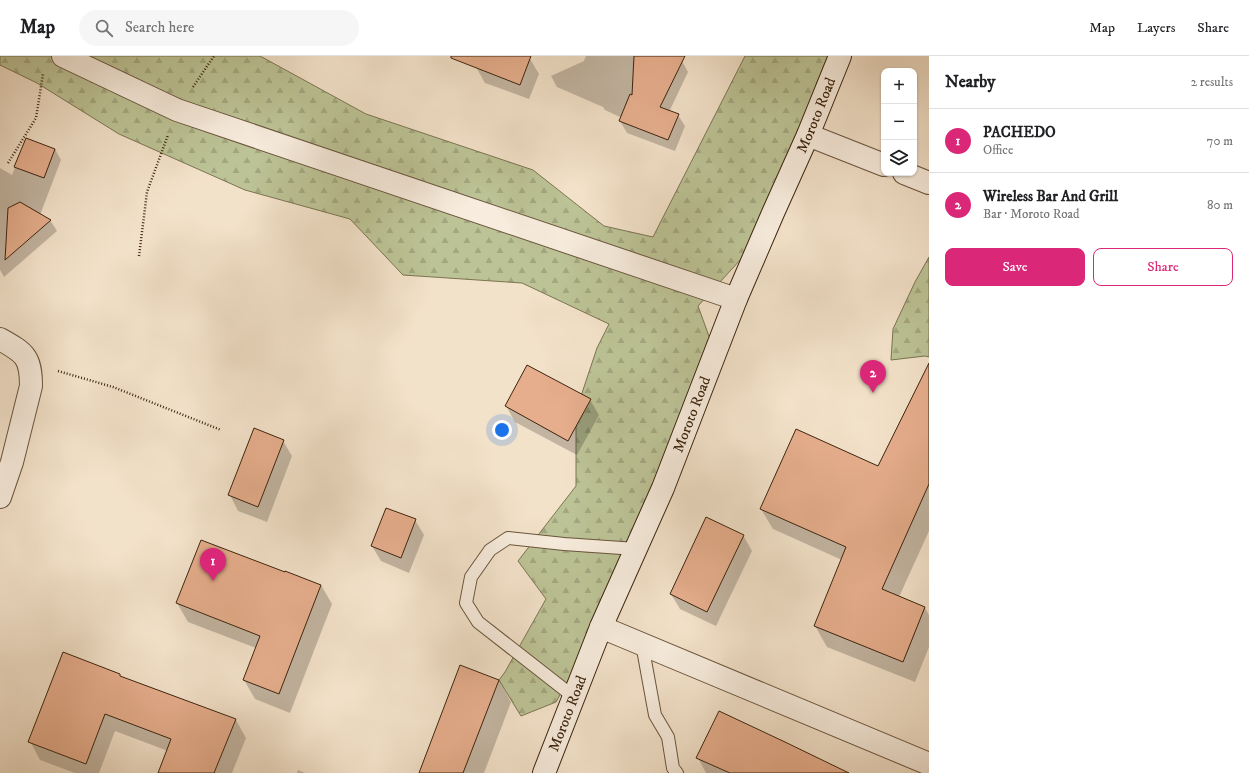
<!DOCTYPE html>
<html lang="en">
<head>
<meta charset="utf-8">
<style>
	body { margin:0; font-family:"IM FELL DW Pica",serif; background:#f6f6f6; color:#202124 }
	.controls { position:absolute; right:12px; top:12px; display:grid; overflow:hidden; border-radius:8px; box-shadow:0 1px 3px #0004 }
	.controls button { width:36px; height:36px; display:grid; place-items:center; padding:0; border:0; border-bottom:1px solid #e0e0e0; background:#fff; color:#202124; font:20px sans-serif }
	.you { position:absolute; left:502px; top:374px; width:14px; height:14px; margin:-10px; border:3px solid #fff; border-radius:50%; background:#1a73e8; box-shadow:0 0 0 6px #1a73e833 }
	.badge { display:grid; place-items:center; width:26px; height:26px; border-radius:50%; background:#db2777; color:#fff; font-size:13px; font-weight:700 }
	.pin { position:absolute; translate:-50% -33px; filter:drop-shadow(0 1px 2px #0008) }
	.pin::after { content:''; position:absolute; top:21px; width:14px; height:12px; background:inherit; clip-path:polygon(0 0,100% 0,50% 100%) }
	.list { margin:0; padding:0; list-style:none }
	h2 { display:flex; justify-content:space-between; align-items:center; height:52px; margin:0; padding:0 16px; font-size:17px }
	h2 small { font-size:13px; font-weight:400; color:#757577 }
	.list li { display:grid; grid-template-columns:26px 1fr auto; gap:12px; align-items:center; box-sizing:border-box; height:64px; padding:0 16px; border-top:1px solid #e0e0e0 }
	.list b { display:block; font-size:15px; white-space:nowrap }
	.list p { margin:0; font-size:13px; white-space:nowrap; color:#757577 }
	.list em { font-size:13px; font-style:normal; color:#757577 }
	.actions { display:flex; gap:8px; padding:12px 16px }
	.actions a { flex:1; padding:9px 0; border:1px solid #db2777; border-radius:8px; text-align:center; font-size:14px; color:#db2777 }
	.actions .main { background:#db2777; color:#fff }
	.icon { flex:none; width:22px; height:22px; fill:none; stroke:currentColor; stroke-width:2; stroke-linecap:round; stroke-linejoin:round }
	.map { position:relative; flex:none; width:929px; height:717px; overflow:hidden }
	header { display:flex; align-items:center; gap:24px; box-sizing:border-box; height:56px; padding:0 20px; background:#fff; border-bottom:1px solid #e0e0e0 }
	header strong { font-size:19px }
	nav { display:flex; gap:22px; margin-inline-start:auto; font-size:14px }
	.search { width:280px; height:36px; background:#f6f6f6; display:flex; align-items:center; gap:10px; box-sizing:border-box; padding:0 14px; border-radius:22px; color:#757577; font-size:15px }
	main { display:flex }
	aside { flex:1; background:#fff }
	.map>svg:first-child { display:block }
	.forest { fill:url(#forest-firs); stroke:#7c7452 }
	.shadow { fill:#0003 }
	.building { fill:#e6ae8d; stroke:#3d240e }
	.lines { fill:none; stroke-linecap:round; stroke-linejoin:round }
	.service-casing { stroke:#6a543d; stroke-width:14 }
	.minor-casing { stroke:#6a543d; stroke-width:24 }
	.secondary-casing { stroke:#3d240e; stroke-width:24 }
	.path { stroke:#3d240e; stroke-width:2.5; stroke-dasharray:1 2; stroke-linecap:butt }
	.service { stroke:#f7ecdd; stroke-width:12 }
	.minor { stroke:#f7ecdd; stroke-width:22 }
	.secondary { stroke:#f7ecdd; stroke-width:22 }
	.labels { text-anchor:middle; stroke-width:3; stroke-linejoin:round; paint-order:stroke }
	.street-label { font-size:15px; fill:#3d240e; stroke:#f7ecdd }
</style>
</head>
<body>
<header>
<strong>Map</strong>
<div class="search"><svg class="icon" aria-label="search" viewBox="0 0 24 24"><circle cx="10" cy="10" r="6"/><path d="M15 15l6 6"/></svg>Search here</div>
<nav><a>Map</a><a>Layers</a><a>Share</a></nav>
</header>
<main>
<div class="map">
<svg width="929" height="717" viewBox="0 0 929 717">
	<defs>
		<pattern id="forest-firs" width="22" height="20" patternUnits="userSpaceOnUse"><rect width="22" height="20" fill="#bcc396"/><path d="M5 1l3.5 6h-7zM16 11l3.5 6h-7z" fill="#a2a780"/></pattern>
	</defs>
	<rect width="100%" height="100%" fill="#f3e2ca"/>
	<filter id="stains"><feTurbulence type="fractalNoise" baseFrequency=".005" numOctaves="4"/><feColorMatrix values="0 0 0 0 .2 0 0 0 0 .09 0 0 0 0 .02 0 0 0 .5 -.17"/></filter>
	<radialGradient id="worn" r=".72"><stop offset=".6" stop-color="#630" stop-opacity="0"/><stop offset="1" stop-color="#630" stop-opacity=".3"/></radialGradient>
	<!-- forest -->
	<g class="forest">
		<polygon points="0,0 260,0 366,58 533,114 604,170 653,181 745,0 844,0 752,191 698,250 710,283 671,399 580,603 556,646 521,660 499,624 505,616 546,543 518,505 576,430 576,355 597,292 609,268 522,227 403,219 350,163 245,134 119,78 37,27 0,9"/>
		<polygon points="929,201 929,301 925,300 891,304 893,273 915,226"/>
	</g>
	<!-- shadow -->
	<g class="shadow">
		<polygon points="480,0 523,0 530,3 539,18 529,43 485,27 476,11"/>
		<polygon points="586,0 672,0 682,5 688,16 669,56 678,59 685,70 675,95 627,77 620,65 622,62 605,54 603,51 557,31 551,20 584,5"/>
		<polygon points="26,83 55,93 61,104 40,159 50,164 57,175 4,221 0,214 0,112 12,119"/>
		<polygon points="929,331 929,475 899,541 925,552 929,559 929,591 915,626 827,591 815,570 842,504 773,473 761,453 878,412"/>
		<polygon points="590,344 599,359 577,399 515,366 506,350"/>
		<polygon points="283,385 292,400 267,466 238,455 230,439"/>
		<polygon points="415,464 424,479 409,517 381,505 372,490"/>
		<polygon points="743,479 752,495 716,570 680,553 671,538"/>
		<polygon points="321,529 332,548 290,657 255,643 244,624 256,592 188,566 177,547"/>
		<polygon points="120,621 236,664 246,682 232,717 159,717 168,695 115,675 99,717 75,717 40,704 30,685"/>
		<polygon points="499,624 511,646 484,717 420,717"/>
		<polygon points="698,702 840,717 706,717"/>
		<polygon points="298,714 305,717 297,717"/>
	</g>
	<!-- building -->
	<g class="building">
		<polygon points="451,0 531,0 520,29 451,2"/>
		<polygon points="634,0 685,0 660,51 679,58 668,84 619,65 630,38 632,39"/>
		<polygon points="26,82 55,93 44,122 14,111"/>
		<polygon points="20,146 51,164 5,204 8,152"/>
		<polygon points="929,307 929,428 882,533 925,551 903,606 814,570 846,491 760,453 796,373 878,410"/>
		<polygon points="527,309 591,343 568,385 505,350"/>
		<polygon points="254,372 284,384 258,451 228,439"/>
		<polygon points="386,452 416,463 401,502 371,490"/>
		<polygon points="706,461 744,479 707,556 670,538"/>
		<polygon points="201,484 285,516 285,515 321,529 279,638 243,624 260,580 176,547"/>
		<polygon points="63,596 120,618 120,620 236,663 214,717 158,717 171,683 105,658 86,708 28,686"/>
		<polygon points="460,609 499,624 463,717 419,717"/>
		<polygon points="719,655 785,686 849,717 730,717 696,702"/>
	</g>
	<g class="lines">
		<defs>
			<g id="service">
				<polyline points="642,588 655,659 668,681 673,712 677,717"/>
				<polyline points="574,641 478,566 466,547 471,521 490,494 508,482 564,488 636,493"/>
			</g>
			<g id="minor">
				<polyline points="63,0 177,54 736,243"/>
				<polyline points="808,79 884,109"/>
				<polyline points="904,117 929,127"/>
				<path d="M0,283C25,297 31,301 31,330L12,406L0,441"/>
				<polyline points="601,571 929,708"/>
			</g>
			<g id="secondary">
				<path id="s1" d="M544,717L601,571L663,432L736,243L773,157L808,79L840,0"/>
			</g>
		</defs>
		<!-- service casing -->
		<use href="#service" class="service-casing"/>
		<!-- minor casing -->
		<use href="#minor" class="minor-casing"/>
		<!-- secondary casing -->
		<use href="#secondary" class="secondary-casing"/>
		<!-- path -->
		<g class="path">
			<polyline points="193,31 214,0"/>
			<polyline points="8,107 36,62 43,18"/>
			<polyline points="139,200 147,136 168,79"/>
			<polyline points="58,315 113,331 221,374"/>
		</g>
		<!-- service -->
		<use href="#service" class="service"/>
		<!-- minor -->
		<use href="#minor" class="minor"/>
		<!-- secondary -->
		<use href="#secondary" class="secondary"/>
	</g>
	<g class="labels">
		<!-- street labels -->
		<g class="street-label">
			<text dy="5" stroke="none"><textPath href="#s1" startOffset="712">Moroto Road</textPath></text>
			<text dy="5" stroke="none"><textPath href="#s1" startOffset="388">Moroto Road</textPath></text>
			<text dy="5" stroke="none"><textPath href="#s1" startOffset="64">Moroto Road</textPath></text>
		</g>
	</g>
	<rect width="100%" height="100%" filter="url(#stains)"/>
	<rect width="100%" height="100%" fill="url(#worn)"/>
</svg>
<div class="controls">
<button>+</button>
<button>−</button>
<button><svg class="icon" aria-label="layers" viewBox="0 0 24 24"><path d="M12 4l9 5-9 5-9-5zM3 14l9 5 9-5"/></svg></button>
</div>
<div class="you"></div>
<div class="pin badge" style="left:213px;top:525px">1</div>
<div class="pin badge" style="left:873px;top:337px">2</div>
</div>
<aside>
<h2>Nearby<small>2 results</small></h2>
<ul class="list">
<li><span class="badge">1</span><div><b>PACHEDO</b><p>Office</p></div><em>70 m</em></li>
<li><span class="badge">2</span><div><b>Wireless Bar And Grill</b><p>Bar · Moroto Road</p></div><em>80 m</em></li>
</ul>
<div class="actions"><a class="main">Save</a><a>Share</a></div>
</aside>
</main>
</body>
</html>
